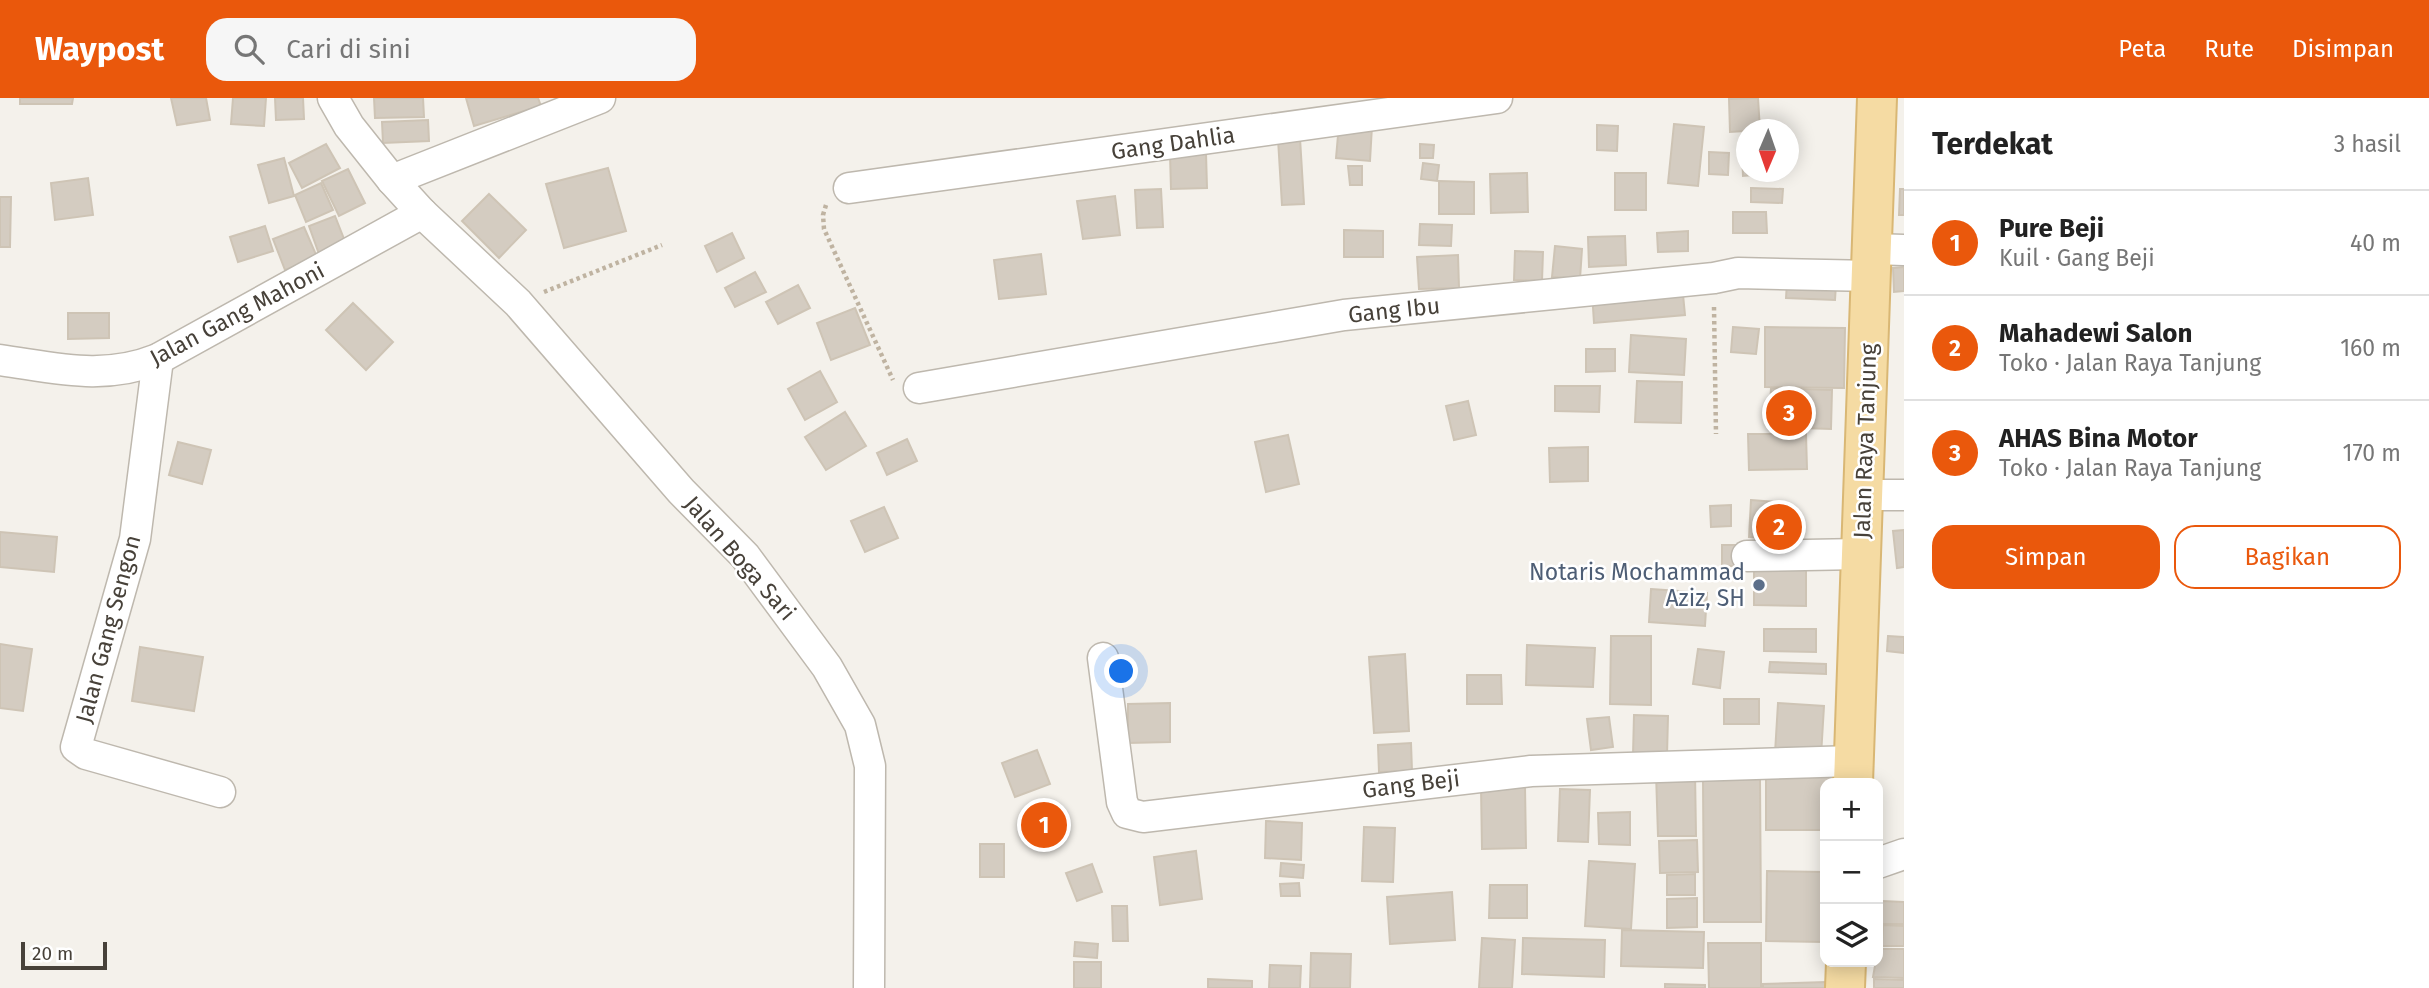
<!DOCTYPE html>
<html lang="id">
<head>
<meta charset="utf-8">
<style>
	body { margin:0; font-family:"Fira Sans",sans-serif; background:#f6f6f6; color:#222 }
	.controls { position:absolute; right:21px; bottom:21px; display:grid; overflow:hidden; border-radius:14px; box-shadow:0 4px 18px #0003 }
	.controls button { width:63px; height:63px; display:grid; place-items:center; padding:0; border:0; border-bottom:2px solid #e0e0e0; background:#fff; color:#222; font:35px sans-serif }
	.compass { position:absolute; left:1736px; top:21px; width:63px; height:63px; border-radius:50%; background:#fff; box-shadow:0 4px 18px #0003; rotate:182deg }
	.scale { position:absolute; left:21px; bottom:18px; width:86px; box-sizing:border-box; padding-left:7px; border:4px solid #474139; border-top:0; font-size:19px; line-height:24px; white-space:nowrap; color:#474139; -webkit-text-stroke:5px #fff; paint-order:stroke }
	.you { position:absolute; left:1122px; top:574px; width:24px; height:24px; margin:-18px; border:5px solid #fff; border-radius:50%; background:#1a73e8; box-shadow:0 0 0 10px #1a73e833 }
	.badge { display:grid; place-items:center; width:46px; height:46px; border-radius:50%; background:#ea580c; color:#fff; font-size:23px; font-weight:700 }
	.pin { position:absolute; translate:-50% -50%; border:4px solid #fff; box-shadow:0 2px 7px #0006 }
	.list { margin:0; padding:0; list-style:none }
	h2 { display:flex; justify-content:space-between; align-items:center; height:91px; margin:0; padding:0 28px; font-size:30px }
	h2 small { font-size:23px; font-weight:400; color:#767676 }
	.list li { display:grid; grid-template-columns:46px 1fr auto; gap:21px; align-items:center; box-sizing:border-box; height:105px; padding:0 28px; border-top:2px solid #e0e0e0 }
	.list b { display:block; font-size:26px; white-space:nowrap }
	.list p { margin:0; font-size:23px; white-space:nowrap; color:#767676 }
	.list em { font-size:23px; font-style:normal; color:#767676 }
	.actions { display:flex; gap:14px; padding:21px 28px }
	.actions a { flex:1; padding:16px 0; border:2px solid #ea580c; border-radius:21px; text-align:center; font-size:24px; color:#ea580c }
	.actions .main { background:#ea580c; color:#fff }
	.icon { flex:none; width:38px; height:38px; fill:none; stroke:currentColor; stroke-width:2; stroke-linecap:round; stroke-linejoin:round }
	.map { position:relative; flex:none; width:1904px; height:890px; overflow:hidden }
	header { display:flex; align-items:center; gap:42px; box-sizing:border-box; height:98px; padding:0 35px; background:#ea580c; color:#fff }
	header strong { font-size:33px }
	nav { display:flex; gap:38px; margin-inline-start:auto; font-size:24px }
	.search { width:490px; height:63px; background:#f6f6f6; display:flex; align-items:center; gap:18px; box-sizing:border-box; padding:0 24px; border-radius:21px; color:#767676; font-size:26px }
	main { display:flex }
	aside { flex:1; background:#fff }
	.map>svg:first-child { display:block }
	.building { fill:#d4ccc1; stroke:#cec4b5; stroke-width:2 }
	.lines { fill:none; stroke-linecap:round; stroke-linejoin:round }
	.street-casing { stroke:#beb8ae; stroke-width:33 }
	.primary-casing { stroke:#d9b774; stroke-width:42 }
	.path { stroke:#bfb3a1; stroke-width:4.5; stroke-dasharray:3.5 3.5; stroke-linecap:butt }
	.street { stroke:#fff; stroke-width:30 }
	.primary { stroke:#f5dba3; stroke-width:38 }
	.service-dot { fill:#5c6f8a; stroke:#fff; stroke-width:2.5 }
	.labels { text-anchor:middle; stroke-width:5; stroke-linejoin:round; paint-order:stroke }
	.street-label { font-size:23px; fill:#474139; stroke:#fff }
	.service-label { font-size:23px; fill:#4e5e75; stroke:#fff; text-anchor:end }
</style>
</head>
<body>
<header>
<strong>Waypost</strong>
<div class="search"><svg class="icon" aria-label="search" viewBox="0 0 24 24"><circle cx="10" cy="10" r="6"/><path d="M15 15l6 6"/></svg>Cari di sini</div>
<nav><a>Peta</a><a>Rute</a><a>Disimpan</a></nav>
</header>
<main>
<div class="map">
<svg width="1904" height="890" viewBox="0 0 1904 890">
	<rect width="100%" height="100%" fill="#f4f1eb"/>
	<!-- building -->
	<g class="building">
		<polygon points="20,0 73,0 72,6 20,6"/>
		<polygon points="171,0 206,0 210,22 177,27"/>
		<polygon points="233,0 266,0 264,28 231,26"/>
		<polygon points="275,0 303,0 304,21 276,22"/>
		<polygon points="374,0 423,0 424,19 375,20"/>
		<polygon points="466,0 538,0 541,8 474,28"/>
		<polygon points="1758,0 1760,32 1730,34 1729,1"/>
		<polygon points="428,22 429,43 383,45 382,24"/>
		<polygon points="1339,26 1372,28 1370,63 1336,60"/>
		<polygon points="1674,26 1704,29 1698,88 1668,85"/>
		<polygon points="1597,27 1618,28 1617,53 1597,52"/>
		<polygon points="1300,40 1304,106 1282,107 1278,41"/>
		<polygon points="326,46 340,70 302,90 289,65"/>
		<polygon points="1420,46 1434,47 1433,60 1420,60"/>
		<polygon points="1709,54 1729,55 1728,77 1709,76"/>
		<polygon points="1206,55 1207,90 1171,91 1170,56"/>
		<polygon points="1746,55 1746,74 1780,75 1743,78 1742,56"/>
		<polygon points="284,60 294,98 269,105 258,67"/>
		<polygon points="1423,65 1439,67 1437,83 1421,81"/>
		<polygon points="1348,68 1362,68 1362,87 1350,87"/>
		<polygon points="608,70 626,133 564,150 546,86"/>
		<polygon points="348,71 365,105 339,118 322,83"/>
		<polygon points="1527,75 1528,114 1491,115 1490,76"/>
		<rect x="1615" y="75" width="31" height="37"/>
		<polygon points="88,80 93,117 55,122 51,85"/>
		<polygon points="1439,83 1474,84 1474,116 1439,116"/>
		<polygon points="321,85 333,112 306,124 295,97"/>
		<polygon points="1751,90 1783,91 1782,105 1751,104"/>
		<polygon points="1161,91 1163,129 1137,130 1135,92"/>
		<polygon points="1900,91 1904,91 1904,117 1899,117"/>
		<polygon points="489,96 526,132 499,160 462,123"/>
		<polygon points="1115,98 1120,137 1083,141 1077,103"/>
		<polygon points="0,99 11,99 10,149 0,149"/>
		<polygon points="1733,114 1766,114 1767,135 1733,135"/>
		<polygon points="335,118 346,146 319,156 309,128"/>
		<polygon points="1420,126 1452,127 1451,148 1419,147"/>
		<polygon points="265,128 273,153 238,164 230,139"/>
		<polygon points="304,129 317,159 285,172 273,141"/>
		<polygon points="1344,132 1383,133 1383,159 1344,159"/>
		<polygon points="1688,133 1688,153 1658,154 1657,135"/>
		<polygon points="732,135 744,160 717,174 705,148"/>
		<polygon points="1625,138 1626,167 1589,169 1588,139"/>
		<polygon points="1555,148 1582,151 1580,181 1552,179"/>
		<polygon points="1515,153 1543,154 1542,183 1514,182"/>
		<polygon points="1041,156 1046,196 999,201 994,162"/>
		<polygon points="1458,157 1459,190 1419,191 1417,159"/>
		<polygon points="1904,169 1904,193 1894,194 1893,170"/>
		<polygon points="755,174 766,194 735,209 725,190"/>
		<polygon points="1787,184 1836,186 1835,202 1786,200"/>
		<polygon points="1682,186 1685,217 1594,225 1592,194"/>
		<polygon points="798,187 810,210 778,226 766,204"/>
		<polygon points="353,205 393,244 366,272 326,232"/>
		<polygon points="855,210 870,247 831,262 817,225"/>
		<polygon points="68,215 109,215 109,240 68,241"/>
		<polygon points="1733,229 1759,231 1756,256 1731,254"/>
		<polygon points="1765,229 1845,230 1844,290 1765,289"/>
		<polygon points="1631,237 1686,241 1684,277 1629,274"/>
		<polygon points="1586,251 1615,251 1615,273 1586,274"/>
		<polygon points="820,273 837,304 805,322 788,291"/>
		<polygon points="1637,283 1682,284 1681,325 1635,324"/>
		<polygon points="1555,288 1600,288 1599,314 1555,313"/>
		<polygon points="1771,290 1832,292 1831,331 1769,329"/>
		<polygon points="1468,303 1476,337 1454,342 1446,308"/>
		<polygon points="845,314 866,348 826,372 805,339"/>
		<polygon points="1748,336 1806,336 1807,371 1749,372"/>
		<polygon points="1288,337 1299,386 1266,394 1255,344"/>
		<polygon points="907,341 917,363 887,377 877,355"/>
		<polygon points="178,344 211,352 202,386 169,377"/>
		<polygon points="1588,349 1588,383 1550,384 1549,350"/>
		<polygon points="1751,402 1788,405 1786,442 1749,439"/>
		<polygon points="1731,407 1731,428 1711,429 1710,408"/>
		<polygon points="884,409 898,440 865,454 851,423"/>
		<polygon points="1904,432 1904,469 1897,470 1893,433"/>
		<polygon points="0,434 57,439 54,474 0,469"/>
		<rect x="1722" y="447" width="22" height="21"/>
		<polygon points="1754,469 1806,470 1806,508 1754,507"/>
		<polygon points="1651,491 1707,495 1705,528 1649,524"/>
		<polygon points="1764,531 1816,531 1816,554 1764,553"/>
		<polygon points="1611,538 1651,538 1651,607 1610,606"/>
		<polygon points="1888,538 1904,539 1904,555 1887,553"/>
		<polygon points="0,546 32,551 23,613 0,610"/>
		<polygon points="1527,547 1595,550 1593,589 1526,587"/>
		<polygon points="140,549 203,559 194,613 132,603"/>
		<polygon points="1698,551 1724,554 1720,590 1693,586"/>
		<polygon points="1405,556 1409,633 1374,635 1369,559"/>
		<polygon points="1770,564 1826,566 1826,576 1769,574"/>
		<polygon points="1467,577 1501,577 1502,606 1467,606"/>
		<rect x="1724" y="601" width="35" height="25"/>
		<polygon points="1170,605 1170,644 1128,645 1128,606"/>
		<polygon points="1778,605 1824,608 1821,658 1775,655"/>
		<polygon points="1634,617 1668,618 1667,658 1633,657"/>
		<polygon points="1609,619 1613,649 1591,652 1587,621"/>
		<polygon points="1411,645 1412,673 1379,674 1378,647"/>
		<polygon points="1037,652 1050,686 1015,699 1002,665"/>
		<polygon points="1695,674 1696,738 1658,738 1656,675"/>
		<polygon points="1766,677 1842,678 1842,685 1825,685 1825,732 1766,732"/>
		<polygon points="1760,681 1761,824 1704,824 1703,682"/>
		<polygon points="1481,689 1525,689 1526,750 1482,751"/>
		<polygon points="1560,691 1590,692 1588,744 1558,743"/>
		<polygon points="1630,714 1630,747 1599,746 1598,715"/>
		<polygon points="1266,723 1302,725 1301,762 1265,760"/>
		<polygon points="1364,729 1395,730 1393,784 1362,783"/>
		<polygon points="1697,742 1698,774 1660,775 1659,743"/>
		<rect x="980" y="746" width="24" height="33"/>
		<polygon points="1196,753 1202,801 1160,807 1154,759"/>
		<polygon points="1589,763 1635,766 1631,831 1585,828"/>
		<polygon points="1281,765 1304,767 1303,780 1280,778"/>
		<polygon points="1092,766 1102,794 1077,803 1066,775"/>
		<polygon points="1767,773 1825,774 1825,844 1766,843"/>
		<polygon points="1695,776 1695,797 1667,797 1667,777"/>
		<polygon points="1299,785 1300,798 1281,798 1280,786"/>
		<polygon points="1490,787 1527,787 1527,820 1489,820"/>
		<polygon points="1452,794 1455,842 1390,846 1387,799"/>
		<polygon points="1697,800 1697,829 1667,830 1667,801"/>
		<polygon points="1882,803 1904,804 1904,826 1882,826"/>
		<polygon points="1112,808 1127,808 1128,843 1113,843"/>
		<polygon points="1883,827 1904,828 1904,848 1882,848"/>
		<polygon points="1622,832 1704,834 1703,870 1621,868"/>
		<polygon points="1482,840 1515,842 1512,890 1479,890"/>
		<polygon points="1523,840 1605,842 1604,879 1522,876"/>
		<polygon points="1075,844 1098,846 1097,860 1074,858"/>
		<polygon points="1708,845 1761,845 1761,890 1709,890"/>
		<polygon points="1878,851 1904,851 1904,880 1873,879"/>
		<polygon points="1311,855 1351,856 1350,890 1310,890"/>
		<rect x="1074" y="864" width="27" height="26"/>
		<polygon points="1270,867 1301,868 1300,890 1269,890"/>
		<polygon points="1208,881 1252,883 1252,890 1208,890"/>
		<polygon points="1874,881 1904,882 1904,890 1874,890"/>
		<polygon points="1826,884 1827,890 1763,890 1763,886"/>
		<polygon points="1665,886 1705,887 1705,890 1665,890"/>
	</g>
	<g class="lines">
		<defs>
			<g id="street">
				<polyline points="333,0 349,28 392,82 422,115 518,205 681,393 745,458 827,569 860,627 870,668 869,890"/>
				<polyline points="392,82 600,0"/>
				<polyline points="849,90 1497,0"/>
				<polyline points="1873,151 1904,152"/>
				<polyline points="158,261 135,441 76,649 86,656 220,694"/>
				<path d="M0,262C57,270 103,283 158,261L422,115"/>
				<polyline points="919,290 1344,217 1714,180 1738,175 1873,178"/>
				<polyline points="1861,397 1904,397"/>
				<polyline points="1747,458 1861,456"/>
				<polyline points="1103,560 1122,704 1127,715 1143,719 1531,673 1854,663"/>
				<polyline points="1878,765 1904,756"/>
			</g>
			<g id="primary">
				<polyline points="1853,685 1877,0"/>
				<polyline points="1845,890 1846,864"/>
			</g>
		</defs>
		<!-- street casing -->
		<use href="#street" class="street-casing"/>
		<!-- primary casing -->
		<use href="#primary" class="primary-casing"/>
		<!-- path -->
		<g class="path">
			<polyline points="826,107 823,117 824,131 893,282"/>
			<polyline points="544,194 662,147"/>
			<polyline points="1714,209 1716,336"/>
		</g>
		<!-- street -->
		<use href="#street" class="street"/>
		<!-- primary -->
		<use href="#primary" class="primary"/>
	</g>
	<!-- markers -->
	<circle class="service-dot" cx="1759" cy="487" r="7"/>
	<g class="labels">
		<!-- street labels -->
		<g class="street-label">
			<text transform="translate(1173 45) rotate(-8)" y="8">Gang Dahlia</text>
			<text transform="translate(1394 212) rotate(-6)" y="8">Gang Ibu</text>
			<text transform="translate(237 216) rotate(-28)" y="8">Jalan Gang Mahoni</text>
			<text transform="translate(1865 343) rotate(-88)" y="8">Jalan Raya Tanjung</text>
			<text transform="translate(740 460) rotate(49)" y="8">Jalan Boga Sari</text>
			<text transform="translate(108 531) rotate(-75)" y="8">Jalan Gang Sengon</text>
			<text transform="translate(1411 686) rotate(-7)" y="8">Gang Beji</text>
		</g>
		<!-- service labels -->
		<g class="service-label">
			<text x="1745" y="482">Notaris Mochammad<tspan x="1745" dy="26">Aziz, SH</tspan></text>
		</g>
	</g>
</svg>
<div class="controls">
<button>+</button>
<button>−</button>
<button><svg class="icon" aria-label="layers" viewBox="0 0 24 24"><path d="M12 4l9 5-9 5-9-5zM3 14l9 5 9-5"/></svg></button>
</div>
<svg class="compass" viewBox="-18 -18 36 36"><path d="M0-13l5 13h-10z" fill="#e53935"/><path d="M0 13l5-13h-10z" fill="#767676"/></svg>
<div class="scale">20 m</div>
<div class="you"></div>
<div class="pin badge" style="left:1044px;top:727px">1</div>
<div class="pin badge" style="left:1779px;top:429px">2</div>
<div class="pin badge" style="left:1789px;top:315px">3</div>
</div>
<aside>
<h2>Terdekat<small>3 hasil</small></h2>
<ul class="list">
<li><span class="badge">1</span><div><b>Pure Beji</b><p>Kuil · Gang Beji</p></div><em>40 m</em></li>
<li><span class="badge">2</span><div><b>Mahadewi Salon</b><p>Toko · Jalan Raya Tanjung</p></div><em>160 m</em></li>
<li><span class="badge">3</span><div><b>AHAS Bina Motor</b><p>Toko · Jalan Raya Tanjung</p></div><em>170 m</em></li>
</ul>
<div class="actions"><a class="main">Simpan</a><a>Bagikan</a></div>
</aside>
</main>
</body>
</html>
